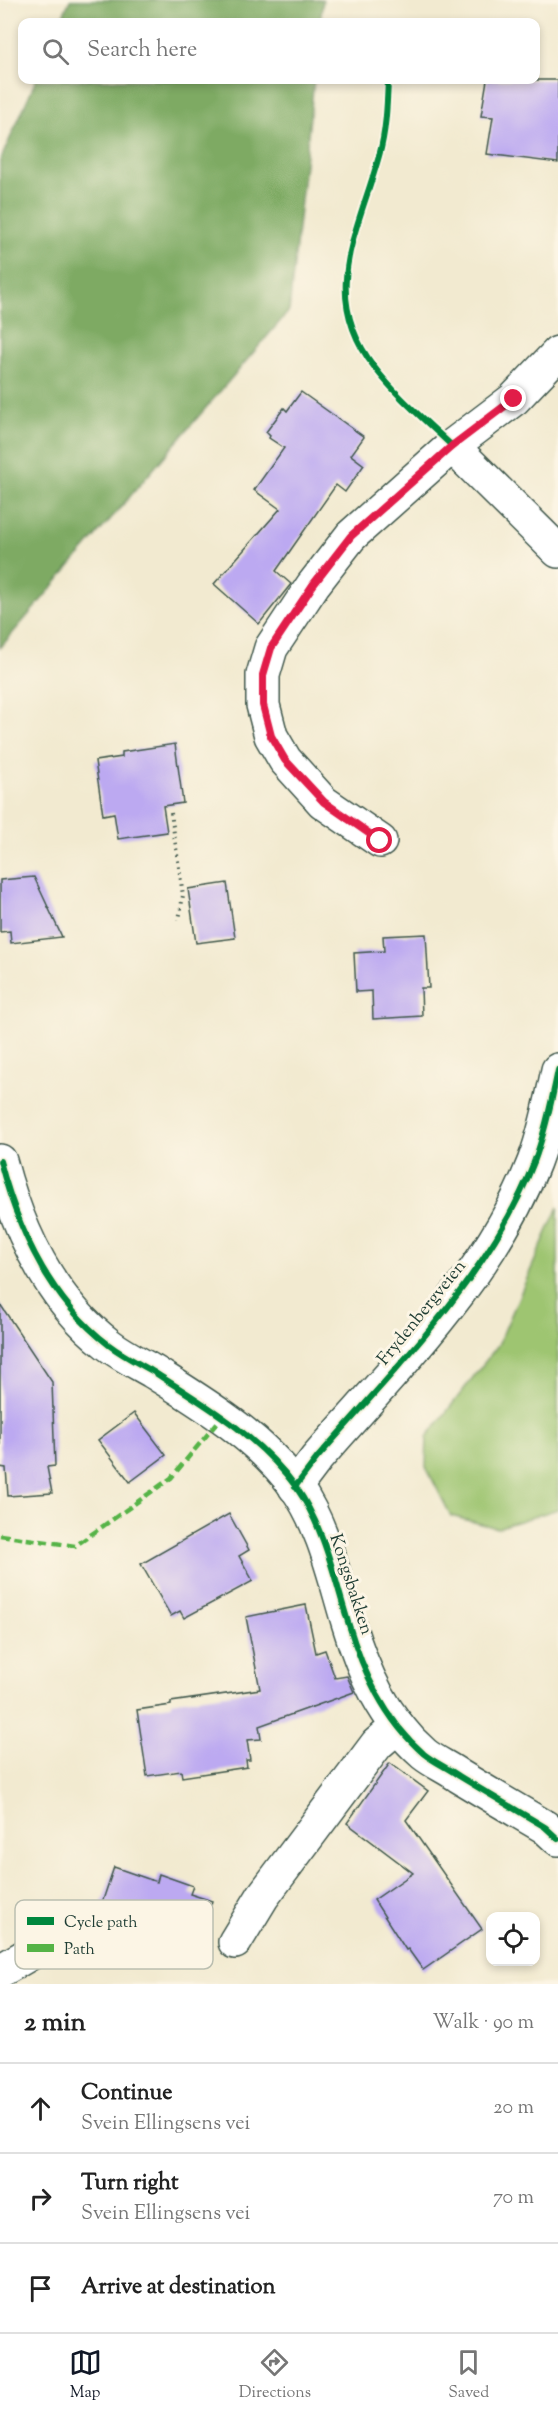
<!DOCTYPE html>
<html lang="en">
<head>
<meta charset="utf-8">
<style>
	body { margin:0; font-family:"Sorts Mill Goudy",serif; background:#f2f2f2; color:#222 }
	.controls { position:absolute; right:18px; bottom:18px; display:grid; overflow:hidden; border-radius:12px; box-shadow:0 3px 9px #0003 }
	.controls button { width:54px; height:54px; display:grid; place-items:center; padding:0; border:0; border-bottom:2px solid #e0e0e0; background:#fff; color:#222; font:30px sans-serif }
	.stop { position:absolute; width:18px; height:18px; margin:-14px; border:4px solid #e11d48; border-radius:50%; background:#fff }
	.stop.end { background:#e11d48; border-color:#fff; box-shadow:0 2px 6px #0008 }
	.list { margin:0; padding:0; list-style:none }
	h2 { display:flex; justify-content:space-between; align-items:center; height:78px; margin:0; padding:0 24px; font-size:26px }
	h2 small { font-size:20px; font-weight:400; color:#767676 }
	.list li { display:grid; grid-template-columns:39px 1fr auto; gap:18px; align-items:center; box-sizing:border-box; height:90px; padding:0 24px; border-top:2px solid #e0e0e0 }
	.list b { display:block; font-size:22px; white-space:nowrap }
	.list p { margin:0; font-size:20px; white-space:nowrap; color:#767676 }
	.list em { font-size:20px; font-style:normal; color:#767676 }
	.icon { flex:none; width:33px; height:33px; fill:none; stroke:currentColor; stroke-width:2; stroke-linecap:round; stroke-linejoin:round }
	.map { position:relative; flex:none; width:558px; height:1984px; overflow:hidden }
	.search { position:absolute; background:#fff; box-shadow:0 3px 9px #0003; left:18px; right:18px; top:18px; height:66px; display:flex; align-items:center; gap:15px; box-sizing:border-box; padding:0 21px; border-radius:12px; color:#767676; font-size:22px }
	.sheet { height:348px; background:#fff }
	nav { display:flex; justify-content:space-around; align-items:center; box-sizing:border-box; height:84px; border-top:2px solid #e0e0e0; background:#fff; font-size:16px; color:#767676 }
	nav a { display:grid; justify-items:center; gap:3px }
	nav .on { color:#111827 }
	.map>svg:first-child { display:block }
	.green { fill:#9ec571; stroke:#5e8152; stroke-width:1.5 }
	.forest { fill:#7eaa63; stroke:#4e744c; stroke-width:1.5 }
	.building { fill:#bca9f1 }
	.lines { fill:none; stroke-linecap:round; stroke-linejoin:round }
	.minor-casing { stroke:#3f574b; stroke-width:36 }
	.path { stroke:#3f574b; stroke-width:4; stroke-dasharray:1.5 4.5; stroke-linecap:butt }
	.minor { stroke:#fff; stroke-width:33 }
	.quiet { stroke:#55b346; stroke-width:4.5; stroke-dasharray:9 4.5; stroke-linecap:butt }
	.cycleway-casing { stroke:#fcf5e5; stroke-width:10 }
	.cycleway { stroke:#00873e; stroke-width:6 }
	.route { stroke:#e11d48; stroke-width:8 }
	.labels { text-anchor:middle; stroke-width:6; stroke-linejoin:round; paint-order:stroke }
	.street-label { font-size:18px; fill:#1f3d34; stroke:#fcf5e5 }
	.key { fill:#fcf5e5; stroke:#babeb0; stroke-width:1.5 }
	.key-label { font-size:16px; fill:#1f3d34 }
</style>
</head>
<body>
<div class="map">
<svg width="558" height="1984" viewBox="0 0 558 1984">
	<rect width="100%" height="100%" fill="#fcf5e5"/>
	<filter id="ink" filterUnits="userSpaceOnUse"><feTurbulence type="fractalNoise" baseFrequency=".0167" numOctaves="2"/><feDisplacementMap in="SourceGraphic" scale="12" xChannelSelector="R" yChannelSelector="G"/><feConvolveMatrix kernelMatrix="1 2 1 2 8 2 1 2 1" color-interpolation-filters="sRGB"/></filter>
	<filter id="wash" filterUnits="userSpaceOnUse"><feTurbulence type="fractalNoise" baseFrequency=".008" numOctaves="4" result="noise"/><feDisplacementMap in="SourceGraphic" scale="24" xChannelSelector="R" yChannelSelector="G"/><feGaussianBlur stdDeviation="1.35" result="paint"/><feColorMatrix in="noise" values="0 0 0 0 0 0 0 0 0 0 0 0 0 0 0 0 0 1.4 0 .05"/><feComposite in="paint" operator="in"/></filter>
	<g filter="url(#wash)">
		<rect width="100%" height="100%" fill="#f2ead0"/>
		<!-- green -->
		<polygon class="green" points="558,1207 558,1509 497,1528 451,1516 426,1467 427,1437 498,1345"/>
		<!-- forest -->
		<g class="forest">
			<polygon points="70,0 323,0 320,22 60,22"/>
			<polygon points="36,80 314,80 289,311 0,648 0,161"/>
		</g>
		<g id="blocks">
			<!-- building -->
			<g class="building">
				<polygon points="487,80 558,80 558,163 487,154 493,117 481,116"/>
				<polygon points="301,392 364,437 351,455 364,465 345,492 336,485 276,571 291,584 259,624 214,584 280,509 254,490 284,448 269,438 270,436 266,432 284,408 287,411"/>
				<polygon points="175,744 183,803 163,806 167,832 118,839 114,813 103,815 95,761 122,757 122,752"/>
				<polygon points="34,877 62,937 11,943 10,931 0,932 0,880"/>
				<polygon points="227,883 235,938 196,943 188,889"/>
				<polygon points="426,934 429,988 421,988 422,1016 373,1019 372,991 356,992 354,953 384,951 383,936"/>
				<polygon points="0,1304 52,1382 55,1466 47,1467 52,1493 8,1496 6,1468 0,1467"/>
				<polygon points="134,1413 166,1455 130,1482 98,1440"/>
				<polygon points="229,1514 249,1550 239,1556 253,1581 184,1618 180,1611 171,1616 141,1564"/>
				<polygon points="306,1605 316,1653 325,1650 335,1678 347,1676 354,1692 259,1726 261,1739 247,1740 250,1760 246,1760 247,1767 182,1777 181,1771 147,1776 137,1710 171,1705 171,1702 260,1689 246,1617"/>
				<polygon points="390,1763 428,1791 406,1820 482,1929 423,1970 408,1949 406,1950 374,1900 413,1873 347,1823"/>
				<polygon points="114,1867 157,1882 159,1874 193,1886 190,1894 212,1901 192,1960 171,1953 168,1960 134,1949 136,1941 94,1927"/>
			</g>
		</g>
	</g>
	<g filter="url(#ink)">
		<use href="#blocks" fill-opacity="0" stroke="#3f574b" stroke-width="1.5"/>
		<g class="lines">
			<defs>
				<g id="minor">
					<polyline points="452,446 558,551"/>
					<polyline points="380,841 323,802 285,760 271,736 263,705 263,675 271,648 313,585 351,536 452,446 514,399 558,353"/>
					<path d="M0,1161C18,1230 51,1301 109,1345C122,1355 138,1363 152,1371C204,1404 259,1436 296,1487C324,1527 334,1576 348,1622C363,1672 384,1719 424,1754C434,1762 448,1768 459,1776C487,1793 516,1810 545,1827L558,1839"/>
					<path d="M295,1487L317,1458C395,1368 491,1275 534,1162C545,1133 552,1100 558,1070"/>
					<polyline points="235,1942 263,1896 377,1744 398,1726"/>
					<polyline points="0,1971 41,1947"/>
				</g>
			</defs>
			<!-- minor casing -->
			<use href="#minor" class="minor-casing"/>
			<!-- path -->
			<polyline class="path" points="171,813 183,895 179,920"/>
			<!-- minor -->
			<use href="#minor" class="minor"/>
			<!-- quiet -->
			<polyline class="quiet" points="0,1535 75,1546 171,1478 222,1417"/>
			<defs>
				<g id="cycleway">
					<path d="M388,80C387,105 386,132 379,156C358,233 318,294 375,368C397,397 426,421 452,446"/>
					<path d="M0,1161C18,1230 51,1301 109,1345C122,1355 138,1363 152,1371C204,1404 259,1436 296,1487C324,1527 334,1576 348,1622C363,1672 384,1719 424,1754C434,1762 448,1768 459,1776C487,1793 516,1810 545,1827L558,1839"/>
					<path d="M295,1487L317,1458C395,1368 491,1275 534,1162C545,1133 552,1100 558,1070"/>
				</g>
			</defs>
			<!-- cycleway casing -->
			<use href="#cycleway" class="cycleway-casing"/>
			<!-- cycleway -->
			<use href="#cycleway" class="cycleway"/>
		</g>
	</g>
	<g class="lines" filter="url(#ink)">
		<!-- route -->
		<polyline class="route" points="380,841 324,802 285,760 271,736 263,705 263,675 271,648 313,585 351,536 452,446 514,399"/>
	</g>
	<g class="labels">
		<!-- street labels -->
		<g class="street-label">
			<text transform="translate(421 1312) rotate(-51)" y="6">Frydenbergveien</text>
			<text transform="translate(352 1584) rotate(72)" y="6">Kongsbakken</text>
		</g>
	</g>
	<!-- legend -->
	<rect x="15" y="1900" width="198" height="69" rx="9" class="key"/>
	<rect x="27" y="1917" width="27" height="8" fill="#00873e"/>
	<rect x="27" y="1944" width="27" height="8" fill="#55b346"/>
	<g class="key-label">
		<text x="64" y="1927">Cycle path</text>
		<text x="64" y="1954">Path</text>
	</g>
</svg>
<div class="controls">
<button><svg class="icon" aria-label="locate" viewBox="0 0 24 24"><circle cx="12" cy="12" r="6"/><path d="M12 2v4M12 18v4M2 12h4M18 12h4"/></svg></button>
</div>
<div class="stop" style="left:380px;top:841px"></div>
<div class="stop end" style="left:514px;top:399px"></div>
<div class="search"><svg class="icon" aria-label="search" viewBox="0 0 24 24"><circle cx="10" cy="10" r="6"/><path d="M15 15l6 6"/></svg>Search here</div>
</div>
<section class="sheet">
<h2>2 min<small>Walk · 90 m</small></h2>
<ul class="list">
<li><svg class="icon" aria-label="ahead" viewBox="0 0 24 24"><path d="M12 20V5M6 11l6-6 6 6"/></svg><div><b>Continue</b><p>Svein Ellingsens vei</p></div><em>20 m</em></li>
<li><svg class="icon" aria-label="right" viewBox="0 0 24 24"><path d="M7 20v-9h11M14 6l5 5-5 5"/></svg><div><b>Turn right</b><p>Svein Ellingsens vei</p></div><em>70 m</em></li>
<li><svg class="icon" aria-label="arrive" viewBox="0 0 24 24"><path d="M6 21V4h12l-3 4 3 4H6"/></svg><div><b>Arrive at destination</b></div></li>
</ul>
</section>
<nav>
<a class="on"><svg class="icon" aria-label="map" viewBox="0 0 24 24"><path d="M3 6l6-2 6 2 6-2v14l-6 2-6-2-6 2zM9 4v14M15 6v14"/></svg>Map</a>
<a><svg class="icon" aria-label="directions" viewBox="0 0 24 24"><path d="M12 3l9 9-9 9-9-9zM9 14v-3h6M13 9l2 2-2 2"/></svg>Directions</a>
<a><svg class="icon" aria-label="saved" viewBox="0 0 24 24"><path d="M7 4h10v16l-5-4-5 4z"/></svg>Saved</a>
</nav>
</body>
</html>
